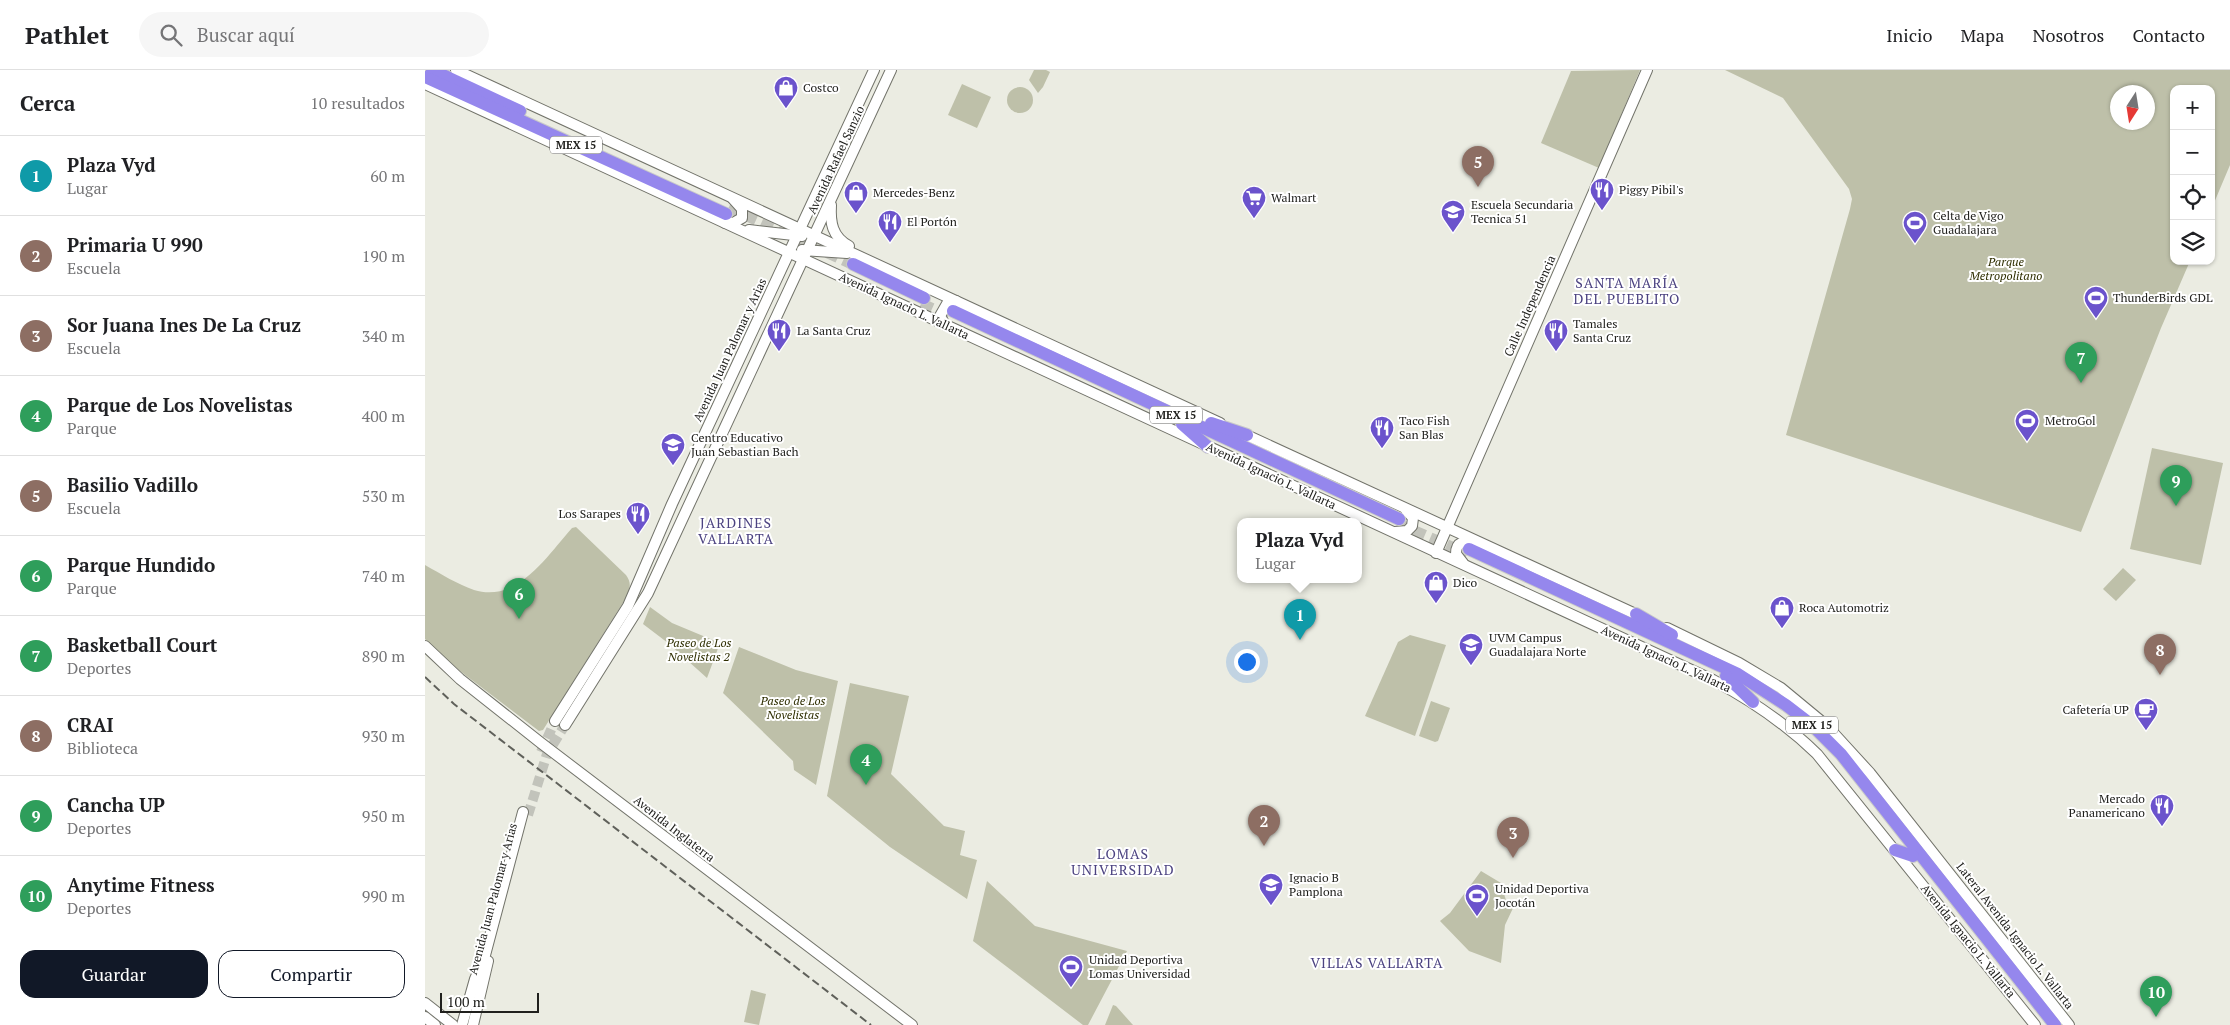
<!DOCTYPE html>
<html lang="es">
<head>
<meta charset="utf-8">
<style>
	body { margin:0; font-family:"PT Serif",serif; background:#f6f6f6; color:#202124 }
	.controls { position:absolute; right:15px; top:15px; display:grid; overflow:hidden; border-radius:10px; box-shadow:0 1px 4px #0004 }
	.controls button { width:45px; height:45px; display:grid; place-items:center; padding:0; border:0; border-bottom:1px solid #e0e0e0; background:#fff; color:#202124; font:25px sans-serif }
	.compass { position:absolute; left:1685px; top:15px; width:45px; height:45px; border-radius:50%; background:#fff; box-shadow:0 1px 4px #0004; rotate:192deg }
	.scale { position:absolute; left:15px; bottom:12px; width:99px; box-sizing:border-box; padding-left:5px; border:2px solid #20201d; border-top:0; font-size:14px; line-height:18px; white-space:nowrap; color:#20201d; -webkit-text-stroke:4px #fff; paint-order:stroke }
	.you { position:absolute; left:821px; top:591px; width:18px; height:18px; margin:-12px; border:4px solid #fff; border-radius:50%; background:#1a73e8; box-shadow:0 0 0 8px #1a73e833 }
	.badge { display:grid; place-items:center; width:32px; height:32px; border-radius:50%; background:#111827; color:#fff; font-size:16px; font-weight:700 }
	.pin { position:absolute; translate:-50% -41px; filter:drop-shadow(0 1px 2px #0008) }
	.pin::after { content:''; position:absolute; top:26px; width:18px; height:15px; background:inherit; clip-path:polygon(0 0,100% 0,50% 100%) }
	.popup { position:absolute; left:812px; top:448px; width:125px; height:65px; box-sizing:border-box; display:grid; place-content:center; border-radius:10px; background:#fff; filter:drop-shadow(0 1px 4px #0005); font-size:16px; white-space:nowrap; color:#757577 }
	.popup b { font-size:19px; color:#202124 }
	.popup::after { content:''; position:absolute; left:50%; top:100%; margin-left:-10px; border:10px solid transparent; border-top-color:#fff }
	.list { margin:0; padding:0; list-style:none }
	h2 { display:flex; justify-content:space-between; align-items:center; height:65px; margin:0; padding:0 20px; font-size:21px }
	h2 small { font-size:16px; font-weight:400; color:#757577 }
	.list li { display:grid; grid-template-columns:32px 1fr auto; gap:15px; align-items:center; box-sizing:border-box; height:80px; padding:0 20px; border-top:1px solid #e0e0e0 }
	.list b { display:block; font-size:19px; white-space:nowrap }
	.list p { margin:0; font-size:16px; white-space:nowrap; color:#757577 }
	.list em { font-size:16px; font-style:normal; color:#757577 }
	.actions { display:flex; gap:10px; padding:15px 20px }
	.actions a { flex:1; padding:11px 0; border:1px solid #111827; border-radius:15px; text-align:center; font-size:18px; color:#111827 }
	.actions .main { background:#111827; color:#fff }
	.icon { flex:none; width:28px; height:28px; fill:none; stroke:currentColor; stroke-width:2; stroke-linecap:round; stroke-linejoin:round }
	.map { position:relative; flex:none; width:1805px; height:955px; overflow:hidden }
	header { display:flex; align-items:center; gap:30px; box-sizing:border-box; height:70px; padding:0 25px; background:#fff; border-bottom:1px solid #e0e0e0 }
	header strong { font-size:24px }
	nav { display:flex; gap:28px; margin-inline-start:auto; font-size:18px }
	.search { width:350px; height:45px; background:#f6f6f6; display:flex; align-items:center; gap:12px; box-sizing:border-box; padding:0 18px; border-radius:28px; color:#757577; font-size:19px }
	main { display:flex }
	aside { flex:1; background:#fff }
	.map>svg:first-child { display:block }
	.green { fill:#bec0a9; fill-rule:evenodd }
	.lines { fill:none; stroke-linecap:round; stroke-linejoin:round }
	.secondary-tunnel { stroke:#c2c3bb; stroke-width:10; stroke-dasharray:10 5; stroke-linecap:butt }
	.highway-tunnel { stroke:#c2c3bb; stroke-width:12; stroke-dasharray:12 6; stroke-linecap:butt }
	.secondary-casing { stroke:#72736a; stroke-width:12 }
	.highway-casing { stroke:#c9c9c9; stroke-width:14 }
	.secondary { stroke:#fff; stroke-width:10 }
	.highway { stroke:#9587ed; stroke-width:12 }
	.rail { stroke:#5f605a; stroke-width:2; stroke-dasharray:8 4; stroke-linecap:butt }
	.labels { text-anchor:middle; stroke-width:4; stroke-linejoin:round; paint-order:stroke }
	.shield { fill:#fff; stroke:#636361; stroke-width:1 }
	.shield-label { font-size:11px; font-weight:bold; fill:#20201d }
	.poi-label { font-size:12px; fill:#20201d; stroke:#fff; text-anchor:start }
	.street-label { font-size:12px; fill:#20201d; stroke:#fff }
	.park-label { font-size:12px; font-style:italic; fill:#2e2e00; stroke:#fff }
	.neighbourhood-label { font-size:14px; letter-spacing:1px; fill:#4b4280; stroke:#fff }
</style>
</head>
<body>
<header>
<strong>Pathlet</strong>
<div class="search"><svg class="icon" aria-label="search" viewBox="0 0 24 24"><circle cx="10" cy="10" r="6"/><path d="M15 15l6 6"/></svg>Buscar aquí</div>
<nav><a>Inicio</a><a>Mapa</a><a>Nosotros</a><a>Contacto</a></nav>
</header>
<main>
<aside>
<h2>Cerca<small>10 resultados</small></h2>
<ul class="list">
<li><span class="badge" style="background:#0f9aa8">1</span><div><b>Plaza Vyd</b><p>Lugar</p></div><em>60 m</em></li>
<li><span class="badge" style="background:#8d6e63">2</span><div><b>Primaria U 990</b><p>Escuela</p></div><em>190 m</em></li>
<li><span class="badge" style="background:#8d6e63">3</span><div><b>Sor Juana Ines De La Cruz</b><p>Escuela</p></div><em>340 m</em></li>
<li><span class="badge" style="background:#2e9e5b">4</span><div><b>Parque de Los Novelistas</b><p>Parque</p></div><em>400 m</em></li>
<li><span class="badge" style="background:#8d6e63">5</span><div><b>Basilio Vadillo</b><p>Escuela</p></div><em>530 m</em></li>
<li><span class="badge" style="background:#2e9e5b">6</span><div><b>Parque Hundido</b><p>Parque</p></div><em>740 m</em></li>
<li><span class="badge" style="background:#2e9e5b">7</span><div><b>Basketball Court</b><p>Deportes</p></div><em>890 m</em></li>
<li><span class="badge" style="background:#8d6e63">8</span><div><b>CRAI</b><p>Biblioteca</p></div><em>930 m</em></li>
<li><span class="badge" style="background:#2e9e5b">9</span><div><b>Cancha UP</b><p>Deportes</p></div><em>950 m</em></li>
<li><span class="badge" style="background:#2e9e5b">10</span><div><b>Anytime Fitness</b><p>Deportes</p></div><em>990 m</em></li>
</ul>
<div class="actions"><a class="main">Guardar</a><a>Compartir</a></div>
</aside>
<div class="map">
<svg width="1805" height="955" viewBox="0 0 1805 955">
	<rect width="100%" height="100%" fill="#ebece2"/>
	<!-- green -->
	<g class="green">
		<polygon points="609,0 621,0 625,2 618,17 613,23 604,10"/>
		<polygon points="1215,0 1174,98 1116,73 1146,1"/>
		<path d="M1300,0H1805V95L1786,140V19H1749V191H1765L1736,258L1656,462L1361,365L1425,139L1427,129L1424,119L1358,28ZM1692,22H1722V52H1692Z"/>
		<polygon points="537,14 566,27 552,58 523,45"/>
		<circle cx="595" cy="30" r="13"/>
		<polygon points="1727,378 1798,393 1776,495 1705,479"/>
		<path d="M151,457L201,505C207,513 205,520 201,528L118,660L114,661L31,598L0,569V495C16,504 32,514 49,520C93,533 121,487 147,458Z"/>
		<polygon points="1698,498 1711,510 1691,531 1678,519"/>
		<polygon points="225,537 247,553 295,573 282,608 243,573 218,554"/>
		<polygon points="985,565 1021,575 990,666 940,646 973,572"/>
		<polygon points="314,577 371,600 413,611 391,715 369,700 368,691 298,623"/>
		<polygon points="425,613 484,626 466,704 519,756 540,761 535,785 552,790 542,829 465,777 402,726"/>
		<polygon points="1006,631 1025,638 1013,671 1010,672 994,666"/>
		<polygon points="1056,801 1076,813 1082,834 1089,836 1080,855 1076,893 1044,881 1015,851 1025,843"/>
		<polygon points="562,811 610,856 702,881 663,955 658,955 548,871"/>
		<polygon points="326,920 341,924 334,955 319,952"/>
		<polygon points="688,935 691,936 708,955 680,955"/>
	</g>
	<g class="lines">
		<!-- secondary-tunnel -->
		<g class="secondary-tunnel">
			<polyline points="116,682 130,651"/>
			<polyline points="103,745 122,684 140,655"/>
		</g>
		<!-- highway-tunnel -->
		<g class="highway-tunnel">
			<polyline points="304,137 428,194"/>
			<polyline points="496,234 525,247"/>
			<polyline points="972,454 1042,484"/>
		</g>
		<defs>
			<g id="secondary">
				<polyline points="31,0 795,353"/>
				<path d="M0,14L1288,610C1326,630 1361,654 1392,684L1610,955"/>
				<path d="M406,135C405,152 407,167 424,176"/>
				<polyline points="300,153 308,153 317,148 317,139 308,129"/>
				<polyline points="324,160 377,166"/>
				<polyline points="377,180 422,183"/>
				<polyline points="520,255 515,246 523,232 531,231"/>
				<polyline points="817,363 1217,547"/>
				<polyline points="970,462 982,461 987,456 988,448 981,440"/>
				<polyline points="1011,483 1222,0"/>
				<path d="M1038,493L1031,484C1031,471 1039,471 1050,472"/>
				<polyline points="1242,558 1314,593 1356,618 1402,656 1445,703 1644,955"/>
				<polyline points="0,576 35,609 116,673 487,955"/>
				<polyline points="130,651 203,536 247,434 449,0"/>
				<polyline points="140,655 223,523 466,0"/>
				<polyline points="0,933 28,955"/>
				<polyline points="0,947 10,955"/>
				<polyline points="37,955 50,909 59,889 98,742"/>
				<polyline points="48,955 63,891"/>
			</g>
			<g id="highway">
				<polyline points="7,0 95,41"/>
				<polyline points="0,7 301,144"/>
				<polyline points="428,194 499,228"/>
				<polyline points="528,241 974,449"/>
				<polyline points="786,353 822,365"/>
				<polyline points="757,354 783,377"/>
				<polyline points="1044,479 1313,604 1361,635 1387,655 1416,684 1630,955"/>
				<polyline points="1211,544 1247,565"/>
				<polyline points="1301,606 1328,632"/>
				<polyline points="1470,780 1488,786"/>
			</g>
		</defs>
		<!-- secondary casing -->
		<use href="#secondary" class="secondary-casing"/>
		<!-- highway casing -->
		<use href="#highway" class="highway-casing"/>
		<!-- secondary -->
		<use href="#secondary" class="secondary"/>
		<!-- highway -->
		<use href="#highway" class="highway"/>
		<!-- rail -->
		<polyline class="rail" points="0,607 29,634 446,955"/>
	</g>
	<!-- icons -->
	<defs>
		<symbol id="shop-pin" viewBox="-11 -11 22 30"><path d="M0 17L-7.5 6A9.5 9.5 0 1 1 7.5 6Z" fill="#6b53cc" stroke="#fff"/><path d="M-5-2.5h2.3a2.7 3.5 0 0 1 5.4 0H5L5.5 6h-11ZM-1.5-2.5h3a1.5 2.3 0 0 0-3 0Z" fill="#fff"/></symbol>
		<symbol id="restaurant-pin" viewBox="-11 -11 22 30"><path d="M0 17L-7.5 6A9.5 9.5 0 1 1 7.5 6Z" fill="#6b53cc" stroke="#fff"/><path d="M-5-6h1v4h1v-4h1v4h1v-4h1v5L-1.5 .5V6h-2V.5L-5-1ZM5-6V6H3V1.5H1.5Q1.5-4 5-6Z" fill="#fff"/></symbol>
		<symbol id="supermarket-pin" viewBox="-11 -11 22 30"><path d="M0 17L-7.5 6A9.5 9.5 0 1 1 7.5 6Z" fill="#6b53cc" stroke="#fff"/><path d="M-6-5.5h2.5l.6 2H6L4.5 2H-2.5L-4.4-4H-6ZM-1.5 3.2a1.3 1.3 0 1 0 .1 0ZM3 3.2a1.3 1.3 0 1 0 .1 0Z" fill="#fff"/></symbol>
		<symbol id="school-pin" viewBox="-11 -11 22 30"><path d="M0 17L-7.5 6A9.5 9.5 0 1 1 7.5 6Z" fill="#6b53cc" stroke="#fff"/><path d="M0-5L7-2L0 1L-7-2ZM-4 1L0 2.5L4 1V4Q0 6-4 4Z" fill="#fff"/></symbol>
		<symbol id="stadium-pin" viewBox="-11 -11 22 30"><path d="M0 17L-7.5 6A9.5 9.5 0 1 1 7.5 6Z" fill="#6b53cc" stroke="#fff"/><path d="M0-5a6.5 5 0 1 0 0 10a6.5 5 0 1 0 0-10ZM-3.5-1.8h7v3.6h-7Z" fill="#fff"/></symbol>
		<symbol id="university-pin" viewBox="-11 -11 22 30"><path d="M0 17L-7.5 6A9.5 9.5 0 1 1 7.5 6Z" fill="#6b53cc" stroke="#fff"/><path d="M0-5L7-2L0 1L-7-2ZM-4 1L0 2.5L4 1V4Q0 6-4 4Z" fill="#fff"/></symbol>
		<symbol id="cafe-pin" viewBox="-11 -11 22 30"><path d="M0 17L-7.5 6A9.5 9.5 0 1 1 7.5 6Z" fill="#6b53cc" stroke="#fff"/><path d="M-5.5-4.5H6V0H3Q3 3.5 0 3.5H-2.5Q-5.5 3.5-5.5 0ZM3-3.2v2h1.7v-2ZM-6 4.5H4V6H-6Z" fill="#fff"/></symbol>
	</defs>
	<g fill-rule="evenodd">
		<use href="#shop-pin" x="347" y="4" width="28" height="38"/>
		<use href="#restaurant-pin" x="1163" y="106" width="28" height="38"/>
		<use href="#shop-pin" x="417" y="109" width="28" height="38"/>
		<use href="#supermarket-pin" x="815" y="114" width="28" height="38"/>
		<use href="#school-pin" x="1014" y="128" width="28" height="38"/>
		<use href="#restaurant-pin" x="451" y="138" width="28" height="38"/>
		<use href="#stadium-pin" x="1476" y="139" width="28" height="38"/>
		<use href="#stadium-pin" x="1657" y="214" width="28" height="38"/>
		<use href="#restaurant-pin" x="340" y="247" width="28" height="38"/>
		<use href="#restaurant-pin" x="1117" y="247" width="28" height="38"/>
		<use href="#stadium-pin" x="1588" y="337" width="28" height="38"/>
		<use href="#restaurant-pin" x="943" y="344" width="28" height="38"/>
		<use href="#school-pin" x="234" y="361" width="28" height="38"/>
		<use href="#restaurant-pin" x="199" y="430" width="28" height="38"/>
		<use href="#shop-pin" x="997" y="499" width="28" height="38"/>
		<use href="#shop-pin" x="1343" y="524" width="28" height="38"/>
		<use href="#university-pin" x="1032" y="561" width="28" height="38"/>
		<use href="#cafe-pin" x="1707" y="626" width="28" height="38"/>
		<use href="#restaurant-pin" x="1723" y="722" width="28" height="38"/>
		<use href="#school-pin" x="832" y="801" width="28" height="38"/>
		<use href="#stadium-pin" x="1038" y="812" width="28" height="38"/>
		<use href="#stadium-pin" x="632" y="883" width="28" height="38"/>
	</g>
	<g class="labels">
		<!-- shield labels -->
		<g class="shield">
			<rect x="125" y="66.5" width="52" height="17" rx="4"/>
			<rect x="725" y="336.5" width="52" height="17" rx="4"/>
			<rect x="1361" y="646.5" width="52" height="17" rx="4"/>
		</g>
		<g class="shield-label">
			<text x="151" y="79">MEX 15</text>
			<text x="751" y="349">MEX 15</text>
			<text x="1387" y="659">MEX 15</text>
		</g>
		<!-- poi labels -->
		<g class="poi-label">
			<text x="378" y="22">Costco</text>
			<text x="1194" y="124">Piggy Pibil's</text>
			<text x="448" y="127">Mercedes-Benz</text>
			<text x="846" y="132">Walmart</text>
			<text x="1046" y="139">Escuela Secundaria<tspan x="1046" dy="14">Tecnica 51</tspan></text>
			<text x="1508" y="150">Celta de Vigo<tspan x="1508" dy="14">Guadalajara</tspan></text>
			<text x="482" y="156">El Portón</text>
			<text x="1688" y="232">ThunderBirds GDL</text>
			<text x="1148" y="258">Tamales<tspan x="1148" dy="14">Santa Cruz</tspan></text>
			<text x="372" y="265">La Santa Cruz</text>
			<text x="974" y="355">Taco Fish<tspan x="974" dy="14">San Blas</tspan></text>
			<text x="1620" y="355">MetroGol</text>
			<text x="266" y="372">Centro Educativo<tspan x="266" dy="14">Juan Sebastian Bach</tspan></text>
			<text x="196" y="448" text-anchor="end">Los Sarapes</text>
			<text x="1028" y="517">Dico</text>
			<text x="1374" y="542">Roca Automotriz</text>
			<text x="1064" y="572">UVM Campus<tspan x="1064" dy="14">Guadalajara Norte</tspan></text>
			<text x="1704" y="644" text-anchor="end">Cafetería UP</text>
			<text x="1720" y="733" text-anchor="end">Mercado<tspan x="1720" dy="14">Panamericano</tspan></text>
			<text x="864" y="812">Ignacio B<tspan x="864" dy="14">Pamplona</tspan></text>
			<text x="1070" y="823">Unidad Deportiva<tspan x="1070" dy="14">Jocotán</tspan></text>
			<text x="664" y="894">Unidad Deportiva<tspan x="664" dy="14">Lomas Universidad</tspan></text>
		</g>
		<!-- street labels -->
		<g class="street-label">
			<text transform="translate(411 90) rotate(-65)" y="4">Avenida Rafael Sanzio</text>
			<text transform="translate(479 236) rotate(25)" y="4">Avenida Ignacio L. Vallarta</text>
			<text transform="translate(1105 236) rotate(-66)" y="4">Calle Independencia</text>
			<text transform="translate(305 280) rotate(-65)" y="4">Avenida Juan Palomar y Arias</text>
			<text transform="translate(846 406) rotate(25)" y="4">Avenida Ignacio L. Vallarta</text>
			<text transform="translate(1241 589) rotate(25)" y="4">Avenida Ignacio L. Vallarta</text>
			<text transform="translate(249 759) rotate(38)" y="4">Avenida Inglaterra</text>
			<text transform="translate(68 829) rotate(-75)" y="4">Avenida Juan Palomar y Arias</text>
			<text transform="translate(1590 866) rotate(52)" y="4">Lateral Avenida Ignacio L. Vallarta</text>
			<text transform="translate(1543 871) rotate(51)" y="4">Avenida Ignacio L. Vallarta</text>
		</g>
		<!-- park labels -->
		<g class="park-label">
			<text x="1581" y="196">Parque<tspan x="1581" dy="14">Metropolitano</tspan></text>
			<text x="274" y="577">Paseo de Los<tspan x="274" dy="14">Novelistas 2</tspan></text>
			<text x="368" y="635">Paseo de Los<tspan x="368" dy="14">Novelistas</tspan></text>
		</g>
		<!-- neighbourhood labels -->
		<g class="neighbourhood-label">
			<text x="1202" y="218">SANTA MARÍA<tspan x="1202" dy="16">DEL PUEBLITO</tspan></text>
			<text x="311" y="458">JARDINES<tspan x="311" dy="16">VALLARTA</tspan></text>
			<text x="698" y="789">LOMAS<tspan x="698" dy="16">UNIVERSIDAD</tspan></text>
			<text x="952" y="898">VILLAS VALLARTA</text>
		</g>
	</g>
</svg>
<div class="controls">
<button>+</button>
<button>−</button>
<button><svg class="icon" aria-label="locate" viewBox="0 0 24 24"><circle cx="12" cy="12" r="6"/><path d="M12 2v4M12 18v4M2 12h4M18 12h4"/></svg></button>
<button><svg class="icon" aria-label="layers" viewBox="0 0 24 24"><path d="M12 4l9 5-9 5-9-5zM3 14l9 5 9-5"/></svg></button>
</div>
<svg class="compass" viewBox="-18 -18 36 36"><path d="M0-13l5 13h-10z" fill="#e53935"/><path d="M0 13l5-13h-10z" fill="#757577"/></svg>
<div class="scale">100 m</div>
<div class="you"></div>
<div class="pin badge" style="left:875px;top:570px;background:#0f9aa8">1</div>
<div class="popup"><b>Plaza Vyd</b>Lugar</div>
<div class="pin badge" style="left:839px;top:776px;background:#8d6e63">2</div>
<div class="pin badge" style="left:1088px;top:788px;background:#8d6e63">3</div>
<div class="pin badge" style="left:441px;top:715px;background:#2e9e5b">4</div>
<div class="pin badge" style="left:1053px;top:117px;background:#8d6e63">5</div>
<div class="pin badge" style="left:94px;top:549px;background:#2e9e5b">6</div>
<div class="pin badge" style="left:1656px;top:313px;background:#2e9e5b">7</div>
<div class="pin badge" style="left:1735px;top:605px;background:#8d6e63">8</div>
<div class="pin badge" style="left:1751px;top:436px;background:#2e9e5b">9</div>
<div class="pin badge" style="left:1731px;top:947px;background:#2e9e5b">10</div>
</div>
</main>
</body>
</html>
